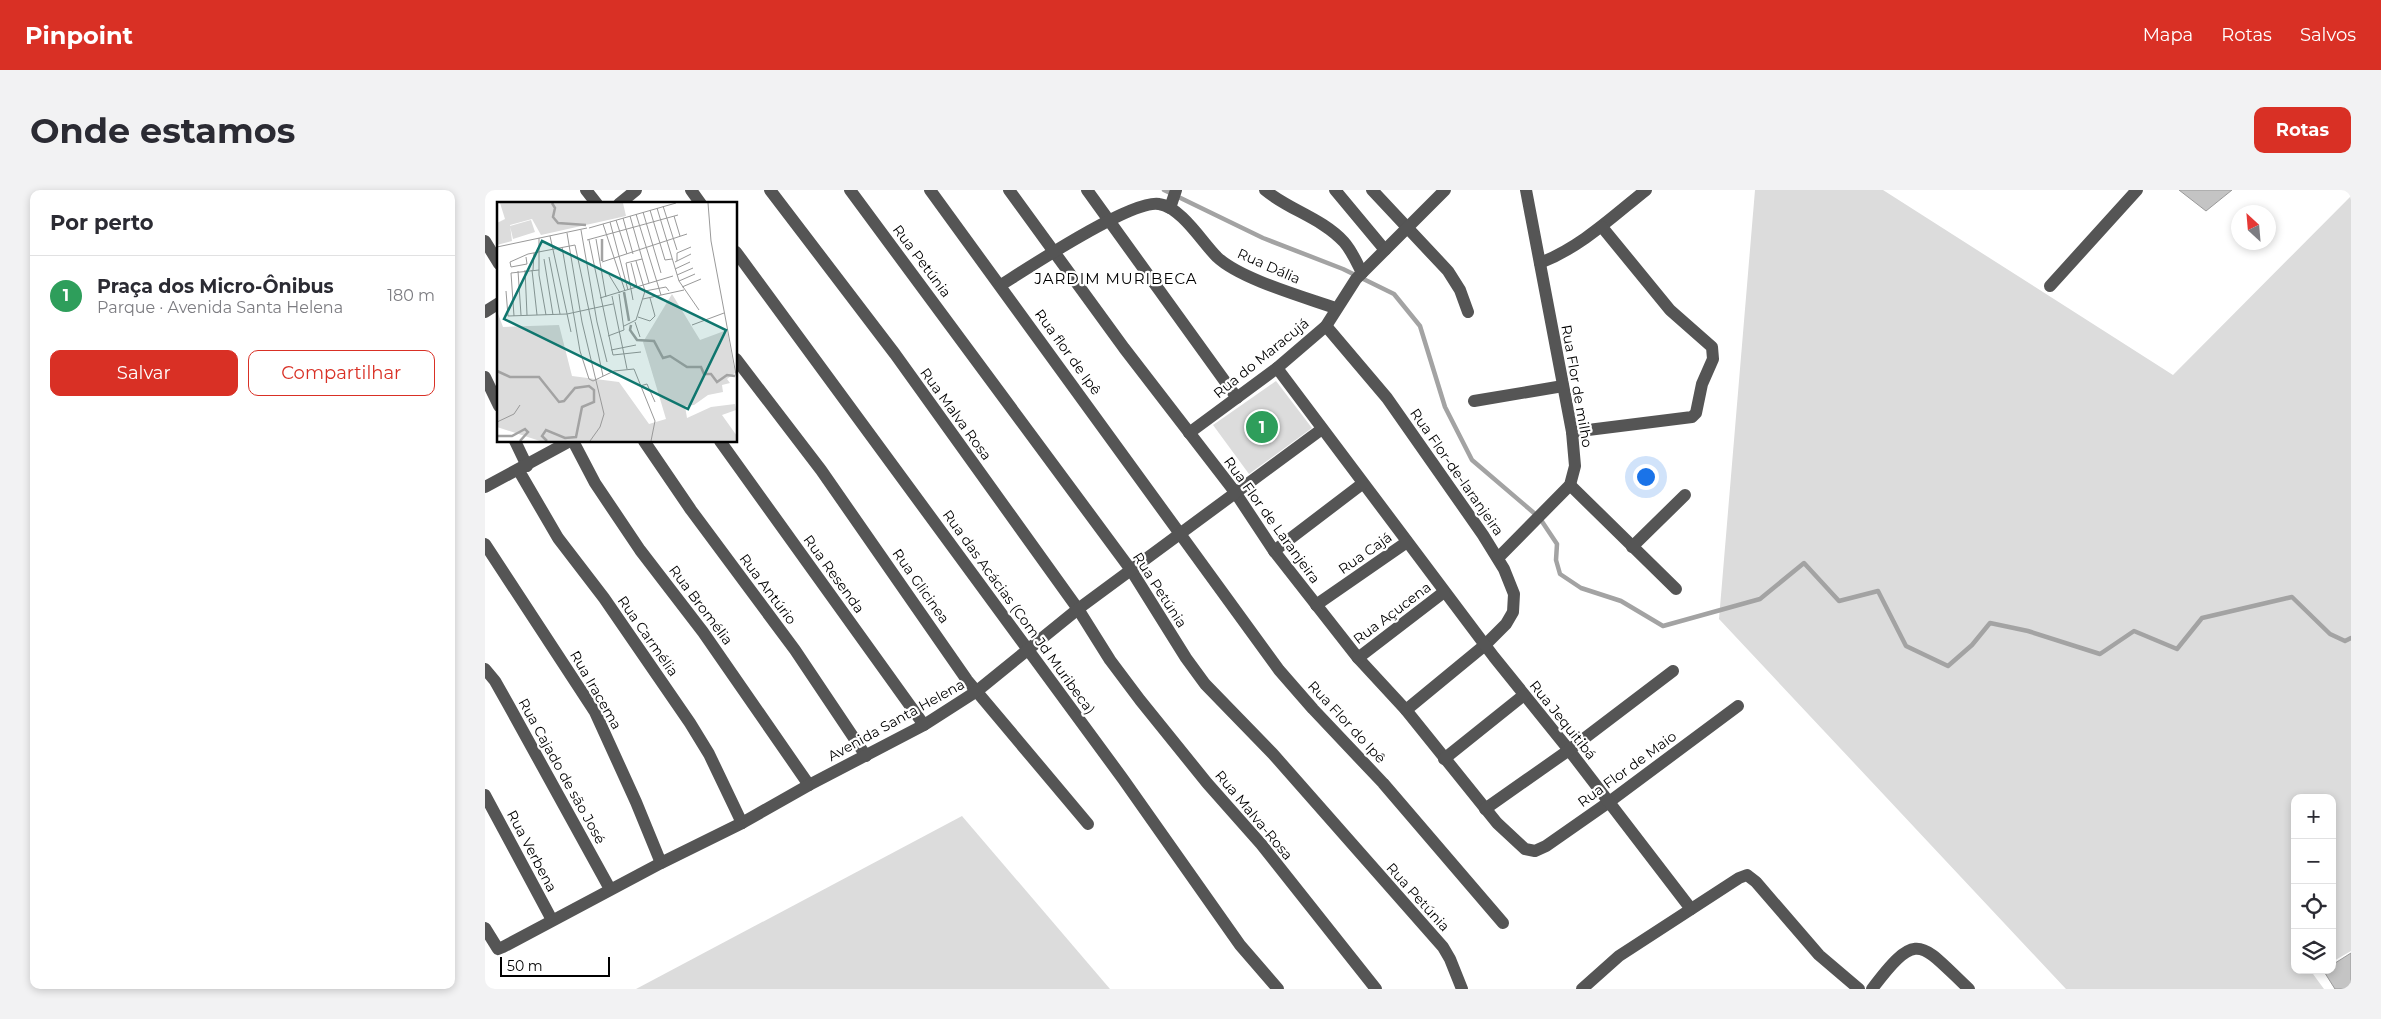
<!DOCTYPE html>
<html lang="pt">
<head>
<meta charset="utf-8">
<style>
	body { margin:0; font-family:Montserrat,sans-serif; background:#f2f2f3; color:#2b2b33 }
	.controls { position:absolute; right:15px; bottom:15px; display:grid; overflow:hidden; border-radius:10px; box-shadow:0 2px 8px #0003 }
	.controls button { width:45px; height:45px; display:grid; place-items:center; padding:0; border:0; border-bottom:1px solid #e1e1e2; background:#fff; color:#2b2b33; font:25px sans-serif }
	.compass { position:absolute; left:1746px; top:15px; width:45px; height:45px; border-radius:50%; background:#fff; box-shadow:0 2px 8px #0003; rotate:334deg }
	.scale { position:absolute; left:15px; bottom:12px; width:110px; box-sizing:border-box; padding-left:5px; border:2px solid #000; border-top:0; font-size:14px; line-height:18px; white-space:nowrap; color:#000; -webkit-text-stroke:4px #fff; paint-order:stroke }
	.you { position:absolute; left:1160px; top:286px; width:18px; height:18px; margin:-12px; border:4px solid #fff; border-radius:50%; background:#1a73e8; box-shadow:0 0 0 8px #1a73e833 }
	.badge { display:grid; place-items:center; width:32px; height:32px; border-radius:50%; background:#d93025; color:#fff; font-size:16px; font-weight:700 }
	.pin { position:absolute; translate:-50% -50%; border:2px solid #fff; box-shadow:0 1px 5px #0006 }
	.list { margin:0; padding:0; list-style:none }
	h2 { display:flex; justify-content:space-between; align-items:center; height:65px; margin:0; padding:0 20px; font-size:21px }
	h2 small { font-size:16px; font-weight:400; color:#7c7c81 }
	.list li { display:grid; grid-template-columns:32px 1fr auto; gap:15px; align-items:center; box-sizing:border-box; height:80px; padding:0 20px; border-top:1px solid #e1e1e2 }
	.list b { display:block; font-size:19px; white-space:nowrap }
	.list p { margin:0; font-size:16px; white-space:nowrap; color:#7c7c81 }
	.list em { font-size:16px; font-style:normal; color:#7c7c81 }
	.actions { display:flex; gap:10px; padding:15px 20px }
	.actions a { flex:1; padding:11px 0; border:1px solid #d93025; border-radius:10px; text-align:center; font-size:18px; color:#d93025 }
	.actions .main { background:#d93025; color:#fff }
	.icon { flex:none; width:28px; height:28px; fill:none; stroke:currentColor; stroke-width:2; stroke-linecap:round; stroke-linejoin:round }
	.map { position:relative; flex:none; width:1866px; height:799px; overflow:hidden; border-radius:10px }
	header { display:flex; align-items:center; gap:30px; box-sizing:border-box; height:70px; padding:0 25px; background:#d93025; color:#fff }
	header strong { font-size:24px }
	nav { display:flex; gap:28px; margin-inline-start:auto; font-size:18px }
	.intro { display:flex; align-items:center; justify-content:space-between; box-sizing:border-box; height:120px; padding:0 30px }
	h1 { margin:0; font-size:35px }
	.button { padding:12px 22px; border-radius:10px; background:#d93025; color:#fff; font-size:18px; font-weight:700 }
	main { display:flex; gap:30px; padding:0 30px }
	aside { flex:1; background:#fff; border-radius:10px; box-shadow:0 2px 8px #0003 }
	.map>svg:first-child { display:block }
	.green { fill:#dcdcdc }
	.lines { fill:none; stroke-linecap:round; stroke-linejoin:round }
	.stream { stroke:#a3a3a3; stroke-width:4.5 }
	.building { fill:#c4c4c4; stroke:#999 }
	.minor { stroke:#555; stroke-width:12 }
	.labels { text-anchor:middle; stroke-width:4.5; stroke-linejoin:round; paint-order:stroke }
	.street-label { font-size:14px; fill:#000; stroke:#fff }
	.neighbourhood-label { font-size:15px; letter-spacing:1px; fill:#000; stroke:#fff }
	.inset-river { fill:none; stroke:#a3a3a3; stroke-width:2.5 }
	.inset-road { fill:none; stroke:#999; stroke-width:1 }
	.view { fill:#0f766e; fill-opacity:0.15; stroke:#0f766e; stroke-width:2.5 }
	.inset-edge { fill:none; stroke:#000; stroke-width:2.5 }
</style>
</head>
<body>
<header>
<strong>Pinpoint</strong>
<nav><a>Mapa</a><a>Rotas</a><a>Salvos</a></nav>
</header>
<div class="intro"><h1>Onde estamos</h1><a class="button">Rotas</a></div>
<main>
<aside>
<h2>Por perto<small></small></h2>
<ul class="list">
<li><span class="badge" style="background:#2e9e5b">1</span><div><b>Praça dos Micro-Ônibus</b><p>Parque · Avenida Santa Helena</p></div><em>180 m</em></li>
</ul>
<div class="actions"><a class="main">Salvar</a><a>Compartilhar</a></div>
</aside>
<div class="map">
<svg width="1866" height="799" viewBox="0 0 1866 799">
	<rect width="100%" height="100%" fill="#fff"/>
	<!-- green -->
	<g class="green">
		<polygon points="1270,0 1398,0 1688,185 1866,6 1866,761 1847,772 1847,608 1810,608 1810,780 1834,780 1828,784 1839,799 1581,799 1234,429"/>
		<polygon points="791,191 827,238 764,284 728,235"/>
		<polygon points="477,626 625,799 151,799"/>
	</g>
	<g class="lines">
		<!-- stream -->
		<g class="stream">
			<polyline points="679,0 778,48 858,79 909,104 935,136 960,217 987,270 1049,323"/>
			<polyline points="1056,330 1072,354 1071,370 1075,384 1096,398 1136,411 1178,436 1275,409 1319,373 1354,411 1393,401 1421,456 1463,476 1487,455 1505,433 1543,441 1615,464 1649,441 1692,459 1717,428 1807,407 1845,444 1860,451 1866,448"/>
		</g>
	</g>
	<!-- building -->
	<g class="building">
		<polygon points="1694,0 1747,0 1721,21"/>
		<polygon points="1866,763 1866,799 1850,799 1838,780 1847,780 1847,775"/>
	</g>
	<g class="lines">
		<!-- minor -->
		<g class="minor">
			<polyline points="101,0 112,14"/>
			<polyline points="206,0 216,14"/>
			<polyline points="285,0 410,164 593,419 625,470 655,510 722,593 776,654 891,799"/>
			<polyline points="365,0 646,380 701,468 720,494 788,564 958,757 965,769 977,799"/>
			<polyline points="445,0 794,480 828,519 898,593 1018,733"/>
			<polyline points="524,0 639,158 750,302 789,361 873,468 921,520 1012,633 1040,659 1050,661 1061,656 1124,612 1253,516"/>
			<polyline points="602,0 752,208"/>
			<path d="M780,0C804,20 837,28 859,52C867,61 872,73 877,83"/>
			<polyline points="850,0 900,60"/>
			<polyline points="887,0 963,81 975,100 983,122"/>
			<polyline points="134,14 151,0"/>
			<polyline points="685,18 691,0"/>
			<polyline points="0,51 14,74"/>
			<polyline points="251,62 638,589 755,755 793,799"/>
			<path d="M1055,73C1096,57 1127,27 1161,0"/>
			<path d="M516,95C543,78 647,9 674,14C696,17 717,52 732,67C755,89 819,107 850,118"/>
			<polyline points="1565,96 1652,0"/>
			<polyline points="0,122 14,113"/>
			<polyline points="841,136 902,208 998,345 1019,379 1029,404 1028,422 1021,434 1000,455 921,520"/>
			<polyline points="251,169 336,280 482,490 603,634"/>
			<polyline points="792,178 1009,467 1084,560 1206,719"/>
			<polyline points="0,187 14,216"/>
			<polyline points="989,211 1078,196"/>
			<polyline points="1087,242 1207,227 1211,223 1217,194 1228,169 1227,157 1185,120 1117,37"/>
			<polyline points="704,243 792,178 841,136 871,89 960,0"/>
			<polyline points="30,251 42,276"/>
			<polyline points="88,251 110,293 155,360 218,442 324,595"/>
			<polyline points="159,251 206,320 310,460 381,566"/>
			<polyline points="235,251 439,535"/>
			<polyline points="34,281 73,348 119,408 205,533 224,564 257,633"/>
			<polyline points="1085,295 1191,399"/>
			<polyline points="0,297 85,251"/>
			<polyline points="0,354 110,522 151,612 176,673"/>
			<polyline points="1147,357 1200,305"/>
			<polyline points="789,361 877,294"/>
			<polyline points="1013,368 1085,295 1090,276 1087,242 1041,0"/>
			<polyline points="831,415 922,352"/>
			<polyline points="873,468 959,402"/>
			<polyline points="0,479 10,491 23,514 125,699"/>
			<polyline points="959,569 1039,505"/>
			<polyline points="0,605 67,730"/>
			<polyline points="1000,619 1084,560 1188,481"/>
			<polyline points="0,738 13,759 18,757 176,673 257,633 324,595 439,535 492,501 593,419 837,239"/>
			<polyline points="1097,799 1134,766 1254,688 1262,685 1271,692 1334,765 1374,799"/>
			<path d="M1387,799C1433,738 1435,753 1484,799"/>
		</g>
	</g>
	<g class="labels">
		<!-- street labels -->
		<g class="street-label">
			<text transform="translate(437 71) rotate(53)" y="5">Rua Petúnia</text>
			<text transform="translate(784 76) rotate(24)" y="5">Rua Dália</text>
			<text transform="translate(583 162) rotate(54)" y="5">Rua flor de Ipê</text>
			<text transform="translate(776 168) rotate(-39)" y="5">Rua do Maracujá</text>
			<text transform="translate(1092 196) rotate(80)" y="5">Rua Flor de milho</text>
			<text transform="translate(471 224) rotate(54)" y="5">Rua Malva Rosa</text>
			<text transform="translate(972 282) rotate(55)" y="5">Rua Flor-de-laranjeira</text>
			<text transform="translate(787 330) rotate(54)" y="5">Rua Flor de Laranjeira</text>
			<text transform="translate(880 363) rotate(-35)" y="5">Rua Cajá</text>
			<text transform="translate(349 384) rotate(54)" y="5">Rua Resenda</text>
			<text transform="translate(436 396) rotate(55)" y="5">Rua Glicinea</text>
			<text transform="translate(283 399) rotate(53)" y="5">Rua Antúrio</text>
			<text transform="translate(675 400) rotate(57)" y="5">Rua Petúnia</text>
			<text transform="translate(216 415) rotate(53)" y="5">Rua Bromélia</text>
			<text transform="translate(534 422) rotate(54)" y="5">Rua das Acácias (Com Jd Muribeca)</text>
			<text transform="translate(907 423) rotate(-37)" y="5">Rua Açucena</text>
			<text transform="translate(163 446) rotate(55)" y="5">Rua Carmélia</text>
			<text transform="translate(111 500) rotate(60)" y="5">Rua Iracema</text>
			<text transform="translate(411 530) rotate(-29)" y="5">Avenida Santa Helena</text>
			<text transform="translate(1078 530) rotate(51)" y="5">Rua Jequitibá</text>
			<text transform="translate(862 532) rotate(47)" y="5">Rua Flor do Ipê</text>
			<text transform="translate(1142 579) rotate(-36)" y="5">Rua Flor de Maio</text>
			<text transform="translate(77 581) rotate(61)" y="5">Rua Cajado de são José</text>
			<text transform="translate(769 625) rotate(50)" y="5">Rua Malva-Rosa</text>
			<text transform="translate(47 661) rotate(62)" y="5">Rua Verbena</text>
			<text transform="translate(933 707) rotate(48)" y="5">Rua Petúnia</text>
		</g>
		<!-- neighbourhood labels -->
		<g class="neighbourhood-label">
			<text x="631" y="94">JARDIM MURIBECA</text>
		</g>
	</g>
	<!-- overview -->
	<g transform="translate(12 12)">
		<rect width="240" height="240" fill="#fff"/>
		<path d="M3,1H126L129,14L44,33L35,17L13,23L15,39L0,43V21L8,17ZM34,18L38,30L16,37L13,24ZM175,92L203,138L230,128L238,171L230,177L233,181L225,183L226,190L211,193L197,203L188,204L190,216L214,205L238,202L239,208L225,213L240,234V239H43L0,225V109L6,125L62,123L75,174L122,180L152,222L169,217L146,140Z" fill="#dcdcdc"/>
		<path class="inset-river" d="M55,1L58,6L56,15L61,21L89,23M105,59V37M127,90L132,119M134,123L133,128L140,138L157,139L166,156L173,154L190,165H204L207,172H214L220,180L230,173L238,174M0,169L13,175H42L62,200L67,199L78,186L92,184L97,188V200L85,205L79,235L68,236L49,228L45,234L50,239M0,234H15L28,227L31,230L23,239"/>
		<path class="inset-road" d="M211,1L214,39L240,178M166,4L180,48M160,6L182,79L202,108M153,8L168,58L175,57M146,10L164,71M139,12L164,93M133,14L152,81M177,14L183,34M126,16L136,52M119,18L130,52M113,20L131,88M106,22L128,89M92,26L179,1M84,28L100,120L110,160M70,31L85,120L107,212L103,225L93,239M53,34L74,130M42,36V73L49,113M99,37L109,95M90,38L181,13M92,38L116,153L144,150M0,45L90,26M65,45L83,149L92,177L96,179L117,169L137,167L158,219L154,239M29,55L30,62L14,65L13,60L31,52L78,43L106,174M52,55L63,112M47,57L56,113M180,59V51L194,45M105,60L190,32M178,60L194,52M134,61L140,85M178,67L193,60M28,68L30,113M35,68L40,113M36,68L37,51M21,69L24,113M112,73L123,91M180,73L196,66M182,79L198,72M185,85L204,77M9,89L11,114L70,112L116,102M148,89L169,85L172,89M115,94L130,167M103,96L176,74M146,97L187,88M136,98L129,61L145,57M17,114L14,71L42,68M141,115L153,119L158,114L153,96M138,120L143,135M195,123L227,111M127,124L139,118L148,89L139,59M111,134L127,128L122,92M114,148L139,143M143,184L150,182L158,200M0,220L17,212L23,203"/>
		<path class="view" d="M45,39L229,128L191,207L7,117Z"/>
		<rect width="240" height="240" class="inset-edge"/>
	</g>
</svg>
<div class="controls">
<button>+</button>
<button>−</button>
<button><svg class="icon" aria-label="locate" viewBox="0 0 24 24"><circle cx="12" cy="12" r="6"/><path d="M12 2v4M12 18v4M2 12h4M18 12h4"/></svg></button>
<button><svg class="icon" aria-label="layers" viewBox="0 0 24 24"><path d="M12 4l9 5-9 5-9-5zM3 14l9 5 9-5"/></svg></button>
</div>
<svg class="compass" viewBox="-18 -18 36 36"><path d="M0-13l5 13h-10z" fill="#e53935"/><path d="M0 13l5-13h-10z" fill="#7c7c81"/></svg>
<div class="scale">50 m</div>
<div class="you"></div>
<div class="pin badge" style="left:777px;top:237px;background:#2e9e5b">1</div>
</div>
</main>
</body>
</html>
